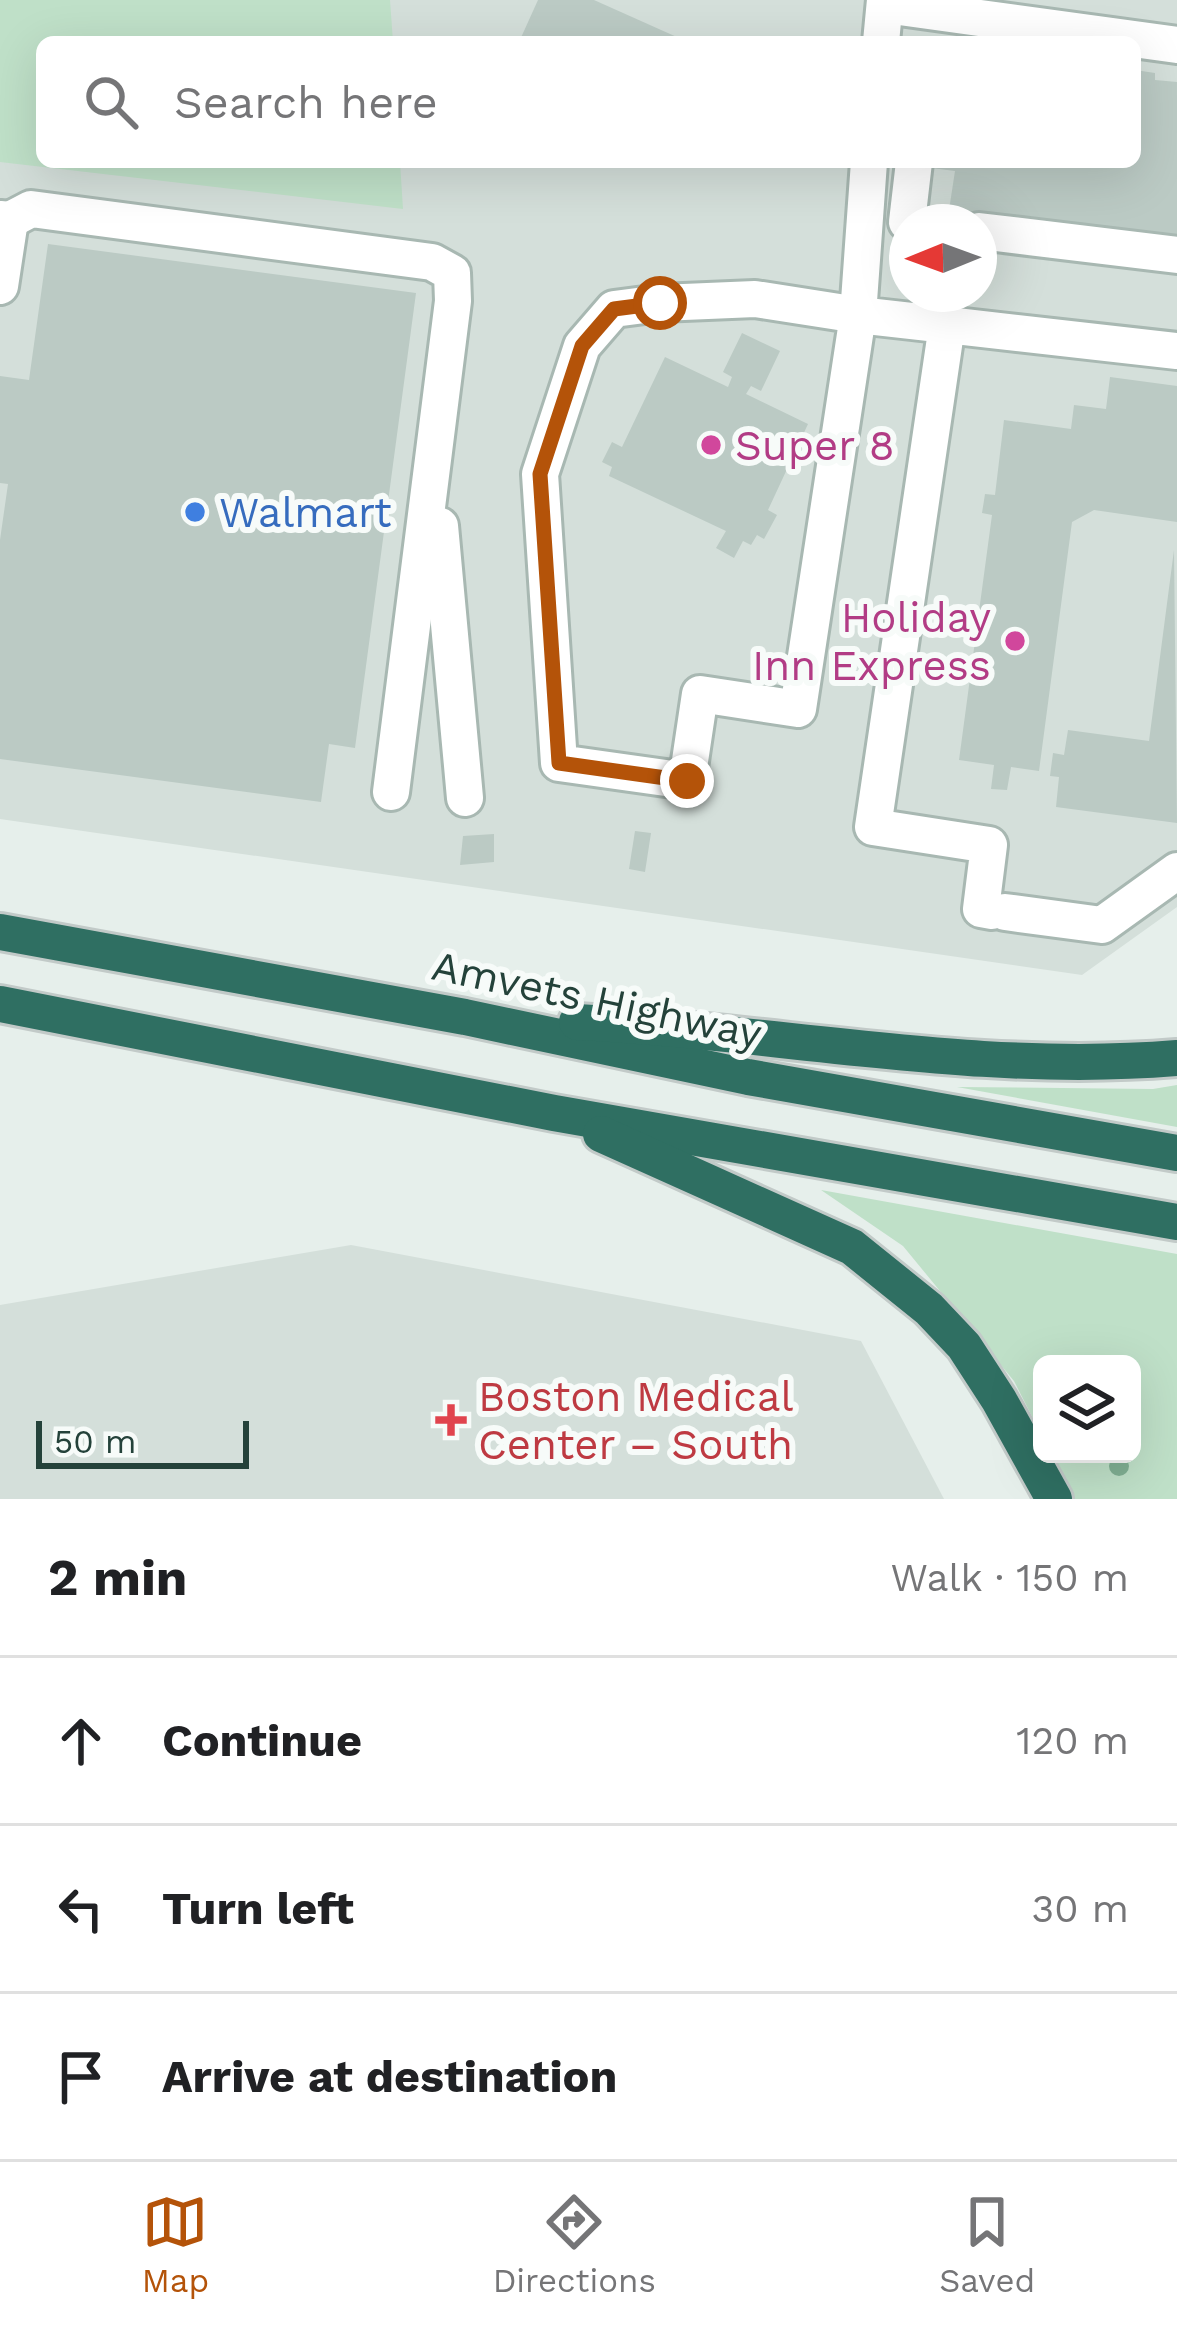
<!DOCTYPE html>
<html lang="en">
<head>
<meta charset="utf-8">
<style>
	body { margin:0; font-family:"Work Sans",sans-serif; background:#f2f2f2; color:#202124 }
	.controls { position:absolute; right:36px; bottom:36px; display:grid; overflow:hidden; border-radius:18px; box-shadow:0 12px 48px #0002 }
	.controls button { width:108px; height:108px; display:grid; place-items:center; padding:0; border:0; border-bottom:3px solid #e0e0e0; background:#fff; color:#202124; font:60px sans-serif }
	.compass { position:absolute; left:889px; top:204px; width:108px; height:108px; border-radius:50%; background:#fff; box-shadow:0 12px 48px #0002; rotate:269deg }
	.scale { position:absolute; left:36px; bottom:30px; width:213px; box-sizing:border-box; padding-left:12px; border:6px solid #24423a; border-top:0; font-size:33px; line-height:42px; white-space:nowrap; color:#24423a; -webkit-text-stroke:9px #f7fbf9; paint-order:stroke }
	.stop { position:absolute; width:36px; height:36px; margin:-27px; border:9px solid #b45309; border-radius:50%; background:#fff }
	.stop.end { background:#b45309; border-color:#fff; box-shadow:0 3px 12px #0008 }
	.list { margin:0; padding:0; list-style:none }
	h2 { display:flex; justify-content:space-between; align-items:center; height:156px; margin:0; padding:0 48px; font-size:51px }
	h2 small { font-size:39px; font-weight:400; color:#757577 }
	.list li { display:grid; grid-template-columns:78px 1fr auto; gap:36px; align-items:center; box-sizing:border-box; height:168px; padding:0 48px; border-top:3px solid #e0e0e0 }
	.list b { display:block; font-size:45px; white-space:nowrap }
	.list em { font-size:39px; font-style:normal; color:#757577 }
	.icon { flex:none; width:66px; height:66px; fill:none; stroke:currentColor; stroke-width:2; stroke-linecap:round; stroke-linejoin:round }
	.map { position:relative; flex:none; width:1177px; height:1499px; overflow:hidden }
	.search { position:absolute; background:#fff; box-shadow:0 12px 48px #0002; left:36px; right:36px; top:36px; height:132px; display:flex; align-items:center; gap:30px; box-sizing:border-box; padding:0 42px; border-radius:18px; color:#757577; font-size:45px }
	.sheet { height:660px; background:#fff }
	nav { display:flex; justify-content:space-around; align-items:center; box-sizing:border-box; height:168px; border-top:3px solid #e0e0e0; background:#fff; font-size:33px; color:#757577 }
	nav a { display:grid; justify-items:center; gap:6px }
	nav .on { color:#b45309 }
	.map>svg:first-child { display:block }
	.built { fill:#d4dfda; fill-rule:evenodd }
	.green { fill:#bfe0c8 }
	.building { fill:#bbcac4 }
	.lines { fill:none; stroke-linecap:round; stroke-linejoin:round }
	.minor-casing { stroke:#a8b8b2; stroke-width:42 }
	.highway-casing { stroke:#c2cac8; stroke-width:42 }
	.minor { stroke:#fff; stroke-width:36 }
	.highway { stroke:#2f6f62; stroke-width:36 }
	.tree { fill:#80af93 }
	.route { stroke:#b45309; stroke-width:15 }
	.hotel-dot { fill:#d1479c; stroke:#f7fbf9; stroke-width:4.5 }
	.shop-dot { fill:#3f7fe0; stroke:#f7fbf9; stroke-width:4.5 }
	.health-dot { fill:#e0444e; stroke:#f7fbf9; stroke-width:4.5 }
	.labels { text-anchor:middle; stroke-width:12; stroke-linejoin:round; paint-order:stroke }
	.hotel-label { font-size:42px; fill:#b23c85; stroke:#f7fbf9; text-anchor:start }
	.shop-label { font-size:42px; fill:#366cbe; stroke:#f7fbf9; text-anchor:start }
	.street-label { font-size:42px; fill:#24423a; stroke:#f7fbf9 }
	.health-label { font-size:42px; fill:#be3a42; stroke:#f7fbf9; text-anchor:start }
</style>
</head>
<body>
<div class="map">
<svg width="1177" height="1499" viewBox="0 0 1177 1499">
	<rect width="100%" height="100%" fill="#e6efeb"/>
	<!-- built -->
	<g class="built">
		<path d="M0,0H1177V907L1082,975L0,819ZM42,42H1135V162H42ZM907,222H979V294H907Z"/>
		<polygon points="351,1245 861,1341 944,1499 0,1499 0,1305"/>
	</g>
	<!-- green -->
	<g class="green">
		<polygon points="0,0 390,0 393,42 42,42 42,162 400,162 403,209 0,162"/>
		<polygon points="1177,1085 1177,1127 957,1087 1153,1089"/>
		<polygon points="821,1190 1177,1254 1177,1499 1074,1499 1051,1454 1132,1454 1132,1364 1042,1364 1042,1436 1014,1381 903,1246"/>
	</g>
	<!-- building -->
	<g class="building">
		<polygon points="538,0 594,0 688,42 519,42"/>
		<polygon points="1135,70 1155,73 1155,80 1177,82 1177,239 949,210 955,171 931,168 932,162 1135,162"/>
		<polygon points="48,244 416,293 355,748 329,744 321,802 0,759 0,540 8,484 0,483 0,376 29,380"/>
		<polygon points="742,333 780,351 761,391 751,386 746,394 808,424 768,510 777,515 764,539 757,535 751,545 743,541 734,558 716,548 726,531 609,476 612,467 602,462 612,442 622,447 665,357 728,387 732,377 723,372"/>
		<polygon points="1110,377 1177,386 1177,522 1094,510 1072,522 1039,771 1011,767 1007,790 991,789 994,765 959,760 992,515 982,513 985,494 995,495 1004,420 1071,429 1074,405 1106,409"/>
		<polygon points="1174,550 1177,823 1056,807 1059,777 1050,776 1053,753 1064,755 1068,730 1149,741"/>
		<polygon points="635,831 651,833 645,872 629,869"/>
		<polygon points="494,834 494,862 460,865 463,836"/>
	</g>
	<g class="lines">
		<defs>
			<g id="minor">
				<polyline points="885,5 1177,45"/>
				<polyline points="881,42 885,0"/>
				<polyline points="869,162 858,315 947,325 873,827 989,845 981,909 992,911"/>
				<polyline points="0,219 10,220 0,286"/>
				<polyline points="10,220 31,209 432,262 452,273 453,301 391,792"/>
				<polyline points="907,222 914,162"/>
				<polyline points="979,231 1177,255"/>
				<polygon points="755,299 858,315 798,709 700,694 687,781 559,763 540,474 582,346 614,309 660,303"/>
				<polyline points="947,325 1177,351"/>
				<polyline points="440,526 465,798"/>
				<polyline points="1005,912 1102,925 1177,871"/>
			</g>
			<g id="highway">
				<polyline points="0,932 465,1017 748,1077 1177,1153"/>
				<polyline points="0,1004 554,1113 1177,1222"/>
				<path d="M577,1022C778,1032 975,1075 1177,1058"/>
				<polyline points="601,1134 852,1247 929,1309 964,1346 999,1400 1054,1499"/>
			</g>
		</defs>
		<!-- minor casing -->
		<use href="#minor" class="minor-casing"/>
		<!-- highway casing -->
		<use href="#highway" class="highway-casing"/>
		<!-- minor -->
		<use href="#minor" class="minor"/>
		<!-- highway -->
		<use href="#highway" class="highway"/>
	</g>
	<!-- trees -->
	<circle class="tree" cx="1119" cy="1466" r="10"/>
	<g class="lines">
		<!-- route -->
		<polyline class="route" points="660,303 614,309 582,346 540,474 559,763 687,781"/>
	</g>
	<!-- markers -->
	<g class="hotel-dot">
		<circle cx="711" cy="445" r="12"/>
		<circle cx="1015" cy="641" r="12"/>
	</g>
	<circle class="shop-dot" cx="195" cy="512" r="12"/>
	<path class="health-dot" d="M445 1402h12v12h12v12h-12v12h-12v-12h-12v-12h12z"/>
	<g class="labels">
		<!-- hotel labels -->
		<g class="hotel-label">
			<text x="735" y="460">Super 8</text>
			<text x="991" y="632" text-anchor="end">Holiday<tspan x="991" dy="48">Inn Express</tspan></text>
		</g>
		<!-- shop labels -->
		<g class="shop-label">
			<text x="219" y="527">Walmart</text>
		</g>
		<!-- street labels -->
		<g class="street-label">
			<text transform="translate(597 999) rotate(12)" y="15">Amvets Highway</text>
		</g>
		<!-- health labels -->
		<g class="health-label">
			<text x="478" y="1411">Boston Medical<tspan x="478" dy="48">Center – South</tspan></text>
		</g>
	</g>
</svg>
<div class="controls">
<button><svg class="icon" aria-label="layers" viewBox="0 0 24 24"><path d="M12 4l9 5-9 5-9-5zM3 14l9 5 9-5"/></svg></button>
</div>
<svg class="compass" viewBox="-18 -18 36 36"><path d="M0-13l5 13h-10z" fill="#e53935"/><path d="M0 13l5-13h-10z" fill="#757577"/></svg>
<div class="scale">50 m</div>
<div class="stop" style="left:660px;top:303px"></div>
<div class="stop end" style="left:687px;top:781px"></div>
<div class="search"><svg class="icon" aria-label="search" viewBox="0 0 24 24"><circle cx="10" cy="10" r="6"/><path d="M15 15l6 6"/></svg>Search here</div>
</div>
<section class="sheet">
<h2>2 min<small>Walk · 150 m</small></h2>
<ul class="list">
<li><svg class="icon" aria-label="ahead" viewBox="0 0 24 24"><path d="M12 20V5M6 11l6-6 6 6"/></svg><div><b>Continue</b></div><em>120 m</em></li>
<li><svg class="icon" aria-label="left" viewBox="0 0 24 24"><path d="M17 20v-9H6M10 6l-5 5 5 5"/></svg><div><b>Turn left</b></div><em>30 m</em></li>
<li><svg class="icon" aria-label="arrive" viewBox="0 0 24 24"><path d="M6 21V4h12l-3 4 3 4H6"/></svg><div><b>Arrive at destination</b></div></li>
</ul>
</section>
<nav>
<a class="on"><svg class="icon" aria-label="map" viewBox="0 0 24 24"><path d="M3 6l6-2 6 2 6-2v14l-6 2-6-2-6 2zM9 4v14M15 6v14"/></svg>Map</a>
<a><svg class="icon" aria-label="directions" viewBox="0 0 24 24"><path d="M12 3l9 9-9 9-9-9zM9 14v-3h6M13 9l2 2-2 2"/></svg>Directions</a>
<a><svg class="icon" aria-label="saved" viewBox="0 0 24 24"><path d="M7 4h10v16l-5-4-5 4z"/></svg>Saved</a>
</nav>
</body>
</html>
